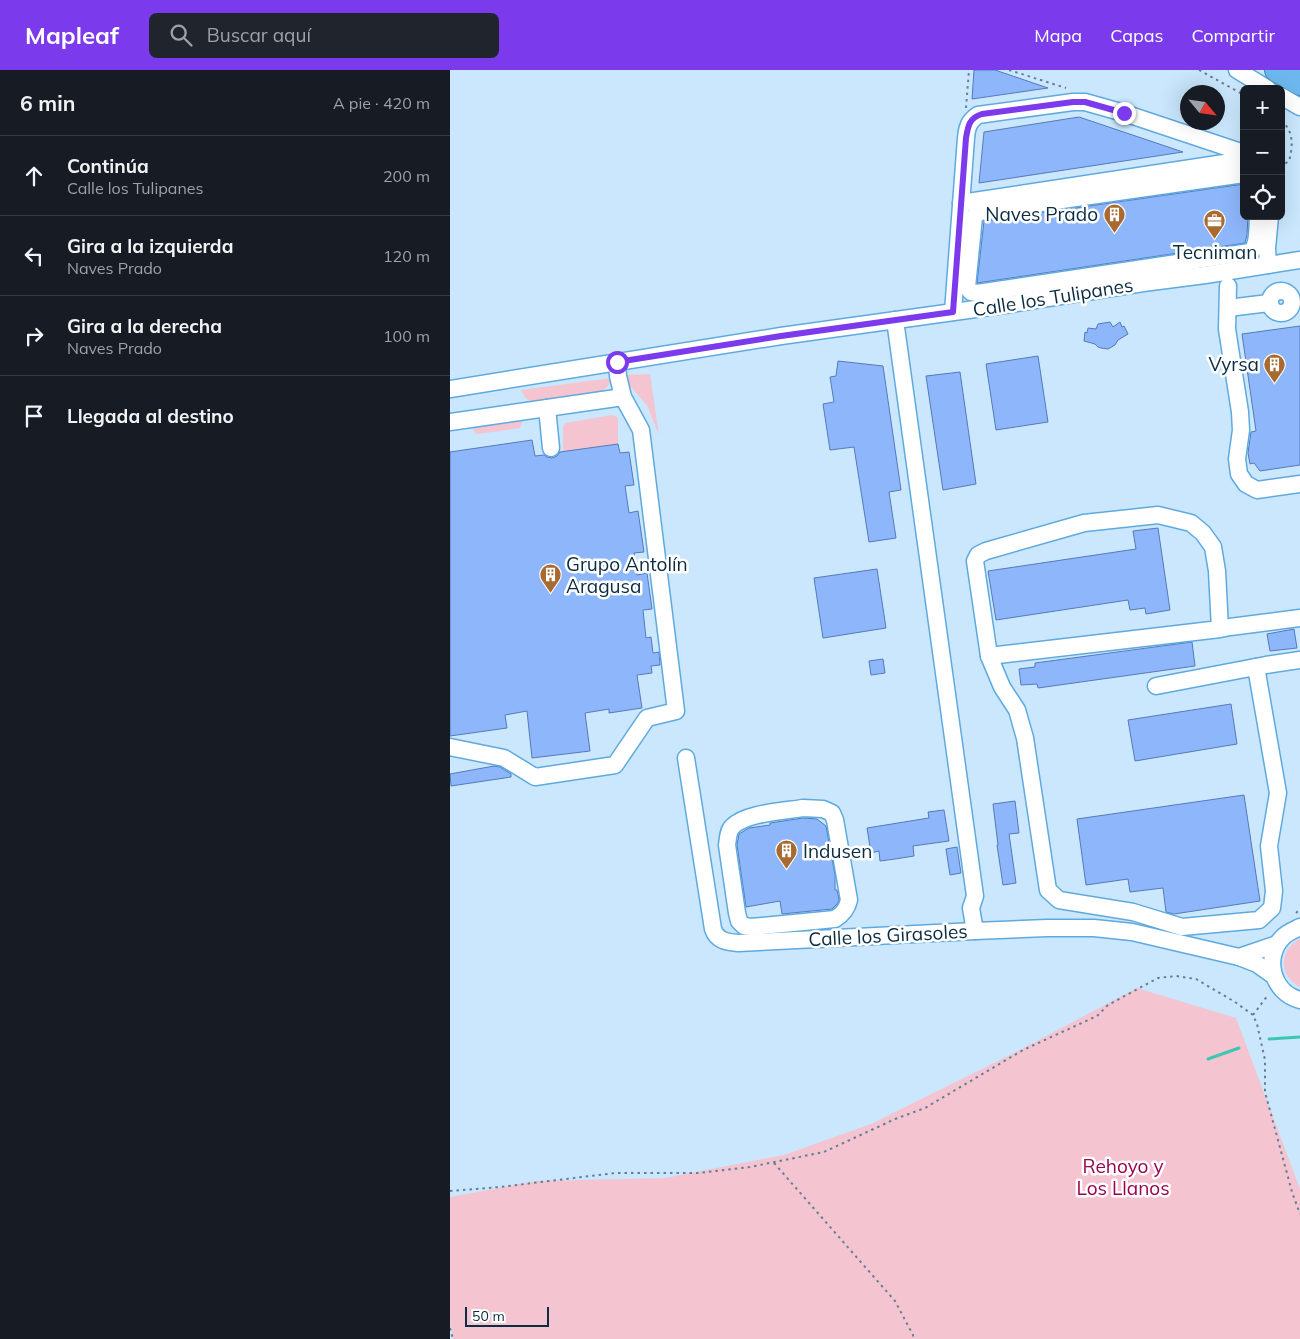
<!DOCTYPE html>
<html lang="es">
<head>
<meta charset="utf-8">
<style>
	body { margin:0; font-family:Mulish,sans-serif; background:#20242c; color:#f1f3f6 }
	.controls { position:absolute; right:15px; top:15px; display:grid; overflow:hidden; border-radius:8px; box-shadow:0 5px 20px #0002 }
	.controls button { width:45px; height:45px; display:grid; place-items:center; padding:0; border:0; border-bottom:1px solid #363941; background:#171b24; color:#f1f3f6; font:25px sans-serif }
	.compass { position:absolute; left:730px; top:15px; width:45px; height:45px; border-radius:50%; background:#171b24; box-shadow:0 5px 20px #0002; rotate:119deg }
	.scale { position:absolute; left:15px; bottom:12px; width:84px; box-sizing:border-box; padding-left:5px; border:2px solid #0b2c41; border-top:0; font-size:14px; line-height:18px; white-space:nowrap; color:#0b2c41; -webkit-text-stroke:4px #fff; paint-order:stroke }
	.stop { position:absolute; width:15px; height:15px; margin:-11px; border:4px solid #7c3aed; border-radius:50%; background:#fff }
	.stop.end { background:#7c3aed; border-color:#fff; box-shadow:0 1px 5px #0008 }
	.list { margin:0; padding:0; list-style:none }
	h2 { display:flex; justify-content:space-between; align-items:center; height:65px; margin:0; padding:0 20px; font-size:21px }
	h2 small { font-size:16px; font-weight:400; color:#9ea1a6 }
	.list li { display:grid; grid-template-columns:32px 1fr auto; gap:15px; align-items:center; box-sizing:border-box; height:80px; padding:0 20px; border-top:1px solid #363941 }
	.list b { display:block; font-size:19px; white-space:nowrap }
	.list p { margin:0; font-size:16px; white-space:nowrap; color:#9ea1a6 }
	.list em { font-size:16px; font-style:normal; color:#9ea1a6 }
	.icon { flex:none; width:28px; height:28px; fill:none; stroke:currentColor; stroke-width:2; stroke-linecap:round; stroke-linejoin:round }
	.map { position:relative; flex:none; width:850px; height:1269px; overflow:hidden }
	header { display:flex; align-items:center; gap:30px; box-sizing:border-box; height:70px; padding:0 25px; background:#7c3aed; color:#fff }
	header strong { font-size:24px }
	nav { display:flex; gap:28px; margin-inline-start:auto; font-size:18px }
	.search { width:350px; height:45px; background:#20242c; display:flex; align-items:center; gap:12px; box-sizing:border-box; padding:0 18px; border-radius:8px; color:#9ea1a6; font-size:19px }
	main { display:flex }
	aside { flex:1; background:#171b24 }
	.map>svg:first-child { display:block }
	.green { fill:#f4c4d0 }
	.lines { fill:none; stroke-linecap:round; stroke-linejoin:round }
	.stream { stroke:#3ec6b2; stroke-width:3 }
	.building { fill:#8eb6fb; stroke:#557aba }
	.minor-casing { stroke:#5eaadf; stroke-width:19 }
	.highway-casing { stroke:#4a86b1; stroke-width:26 }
	.path { stroke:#618096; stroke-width:2; stroke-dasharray:2.5 4; stroke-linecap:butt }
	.minor { stroke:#fff; stroke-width:16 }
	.highway { stroke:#6cb7ed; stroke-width:24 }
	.route { stroke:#7c3aed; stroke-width:6 }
	.labels { text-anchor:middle; stroke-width:5; stroke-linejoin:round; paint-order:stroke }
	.poi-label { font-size:19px; fill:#0b2c41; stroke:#fff; text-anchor:end }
	.street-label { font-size:19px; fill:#0b2c41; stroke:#fff }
	.park-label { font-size:19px; fill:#9a044e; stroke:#fff }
</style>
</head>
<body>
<header>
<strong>Mapleaf</strong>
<div class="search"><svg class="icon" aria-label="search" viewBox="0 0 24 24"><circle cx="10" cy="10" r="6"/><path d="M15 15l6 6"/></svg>Buscar aquí</div>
<nav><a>Mapa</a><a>Capas</a><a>Compartir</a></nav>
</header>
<main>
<aside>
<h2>6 min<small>A pie · 420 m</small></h2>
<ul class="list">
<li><svg class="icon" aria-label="ahead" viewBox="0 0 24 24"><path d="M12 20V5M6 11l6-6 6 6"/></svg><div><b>Continúa</b><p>Calle los Tulipanes</p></div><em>200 m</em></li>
<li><svg class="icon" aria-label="left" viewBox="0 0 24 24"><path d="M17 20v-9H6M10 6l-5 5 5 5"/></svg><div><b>Gira a la izquierda</b><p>Naves Prado</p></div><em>120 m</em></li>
<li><svg class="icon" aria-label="right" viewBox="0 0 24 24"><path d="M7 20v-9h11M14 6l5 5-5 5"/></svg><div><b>Gira a la derecha</b><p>Naves Prado</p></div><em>100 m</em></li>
<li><svg class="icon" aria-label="arrive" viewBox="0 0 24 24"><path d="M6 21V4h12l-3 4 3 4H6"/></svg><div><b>Llegada al destino</b></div></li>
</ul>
</aside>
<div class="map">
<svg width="850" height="1269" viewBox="0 0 850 1269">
	<rect width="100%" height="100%" fill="#cae7fd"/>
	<!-- green -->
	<g class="green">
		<polygon points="200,304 209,365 197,335 180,316 176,305"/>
		<path d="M162,308C159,315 157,319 149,322L85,332C76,331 75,327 71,320Z"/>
		<polygon points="162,345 167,347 168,350 168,374 113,382 113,357 115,353"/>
		<polygon points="70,350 72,352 70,358 28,364 25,363 23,357 14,359 14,356"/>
		<path d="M850,869V917C829,906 828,880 850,869Z"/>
		<polygon points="687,918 786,948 850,1119 850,1269 3,1269 0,1253 0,1127 87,1111 215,1108 334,1085 421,1054 562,984"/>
	</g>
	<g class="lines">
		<!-- stream -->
		<g class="stream">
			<polyline points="819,969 850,967"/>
			<polyline points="758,989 789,978"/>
		</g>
	</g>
	<!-- building -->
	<g class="building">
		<polygon points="524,0 545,0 598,18 522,29"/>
		<polygon points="629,47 733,82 529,113 534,62"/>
		<polygon points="794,114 794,146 798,146 797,165 795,173 527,213 534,151"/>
		<polygon points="660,252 663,257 670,252 672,257 674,256 678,264 668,270 665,275 658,279 651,278 648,277 645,274 634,271 635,262 637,263 638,258 646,259 648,254"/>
		<polygon points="850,256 850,395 810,401 804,393 800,394 798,383 801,362 806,361 792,264"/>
		<polygon points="588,286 598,352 546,360 536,294"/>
		<polygon points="388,291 433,296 451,420 439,422 446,468 419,472 404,377 380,380 373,334 384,332 380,307 386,306"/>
		<polygon points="510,302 526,414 493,420 476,306"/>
		<polygon points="82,370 85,386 94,385 97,387 102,388 107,386 110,382 168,374 170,383 179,382 184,415 175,416 179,443 188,441 194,482 184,483 187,505 197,503 202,539 193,540 196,568 201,567 203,583 209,582 210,595 201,596 202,603 187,605 192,638 159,643 159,639 135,643 140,681 82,688 77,641 55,645 57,658 0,666 0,382"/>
		<polygon points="708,458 720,540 696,544 695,538 680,540 678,530 546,550 538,501 686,479 683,461"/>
		<polygon points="427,499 436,558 373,568 364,508"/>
		<polygon points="844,559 847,578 820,581 817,564"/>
		<polygon points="742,572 745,596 588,618 587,614 571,615 569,599 585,597 585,593"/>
		<polygon points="433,589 435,603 421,605 419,591"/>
		<polygon points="781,634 787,674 685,691 678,650"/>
		<polygon points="44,696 50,697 61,704 61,707 1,716 0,704"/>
		<polygon points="794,725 810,831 724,844 716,842 713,818 680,822 678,809 636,815 627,749"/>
		<polygon points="565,731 569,763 559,764 566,813 553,815 547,775 548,775 543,734"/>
		<polygon points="494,740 499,771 463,776 464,786 445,789 430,791 429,781 421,783 417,758 479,748 478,742"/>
		<polygon points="353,748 367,749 376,756 385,805 385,820 387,820 389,830 387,834 382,839 332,844 330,831 296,837 287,775 289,764 299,758 320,755 320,753"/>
		<polygon points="507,777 511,803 500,805 496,779"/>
	</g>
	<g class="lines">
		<defs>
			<g id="minor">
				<polyline points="787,0 818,19"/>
				<polyline points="831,26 850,37"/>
				<path d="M794,104L529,142L524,147L517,217L521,222L527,223L800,182C809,176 807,157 808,146"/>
				<polyline points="511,133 794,90"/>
				<polyline points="818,195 817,178 820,146"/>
				<polyline points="778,216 777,259 790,342 791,360 787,389 789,404 796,414 807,420 850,414"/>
				<circle cx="831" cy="232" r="11"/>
				<polyline points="778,238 819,233"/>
				<path d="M503,242L516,68C517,57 519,51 528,45L623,32H635L674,43L794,83"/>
				<polyline points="445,250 525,826 521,838 525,861"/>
				<polyline points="0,319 331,266 554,235 693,213 755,205 850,190"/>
				<polyline points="97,338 101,378"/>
				<polyline points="0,352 173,327"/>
				<polyline points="770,559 767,501 763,477 753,463 741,453 708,445 634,453 536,481 528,485 525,491 539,586 770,559 780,557 850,548"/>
				<polyline points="539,586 552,617 567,640 575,668 598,820 609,830 683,842 732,857 809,850 822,838 824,821 819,776 828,723 806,597"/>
				<polyline points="706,616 816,595 850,590"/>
				<polyline points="0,677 54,688 85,707 165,695 197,648 226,641 191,360 173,327 168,306 167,292"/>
				<path d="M236,688L263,859C267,871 277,872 288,873L525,861L597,858H644L682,862L789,887L807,894L824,906"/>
				<path d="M353,738L373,739L382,743L385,750L399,830C397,839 393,844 385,849L301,857L294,856L289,851L287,843L277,775C278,769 278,761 282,757C295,743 335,741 353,738Z"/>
				<path d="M850,857C844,860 838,862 833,867C813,887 822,923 850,930"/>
				<polyline points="789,887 827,874"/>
			</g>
			<polyline id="highway" points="827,0 850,13"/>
		</defs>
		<!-- minor casing -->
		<use href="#minor" class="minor-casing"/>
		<!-- highway casing -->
		<use href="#highway" class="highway-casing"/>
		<!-- path -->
		<g class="path">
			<polyline points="559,0 616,18"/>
			<polyline points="749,0 794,25"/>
			<polyline points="516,38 519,0"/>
			<path d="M831,51C844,60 843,77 839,91L831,96"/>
			<polyline points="846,843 850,839"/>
			<polyline points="803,945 818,925"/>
			<polyline points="324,1093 445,1231 463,1265 463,1269"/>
			<polyline points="0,1121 50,1117 165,1103 249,1103 300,1097 374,1082 445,1049 475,1038 573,980 647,946 658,935 708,908 726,906 746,909 785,932 803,945 807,954 815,990 815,1022 842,1122 850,1144"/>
			<polyline points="0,1258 3,1269"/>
		</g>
		<!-- minor -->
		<use href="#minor" class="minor"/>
		<!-- highway -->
		<use href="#highway" class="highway"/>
	</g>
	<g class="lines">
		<!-- route -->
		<path class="route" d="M167,292L331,266L503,242L516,68C518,56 519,48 532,44L623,32H635L674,43"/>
	</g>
	<!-- icons -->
	<defs>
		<symbol id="building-pin" viewBox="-11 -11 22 30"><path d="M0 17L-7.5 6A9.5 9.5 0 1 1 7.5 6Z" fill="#a86a30" stroke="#fff"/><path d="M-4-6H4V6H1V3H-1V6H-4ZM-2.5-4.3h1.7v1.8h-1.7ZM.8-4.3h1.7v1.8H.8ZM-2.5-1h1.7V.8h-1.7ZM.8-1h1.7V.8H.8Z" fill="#fff"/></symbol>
		<symbol id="office-pin" viewBox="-11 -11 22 30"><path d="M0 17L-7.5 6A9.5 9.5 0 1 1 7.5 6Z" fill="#a86a30" stroke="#fff"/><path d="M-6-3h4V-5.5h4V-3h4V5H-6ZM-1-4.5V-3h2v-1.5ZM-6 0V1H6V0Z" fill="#fff"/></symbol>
	</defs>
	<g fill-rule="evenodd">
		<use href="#building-pin" x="652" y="132" width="25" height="34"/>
		<use href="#office-pin" x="752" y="138" width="25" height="34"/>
		<use href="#building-pin" x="812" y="282" width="25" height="34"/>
		<use href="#building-pin" x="88" y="492" width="25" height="34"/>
		<use href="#building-pin" x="324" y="768" width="25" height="34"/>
	</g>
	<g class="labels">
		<!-- poi labels -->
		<g class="poi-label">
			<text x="648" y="151">Naves Prado</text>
			<text x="765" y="189" text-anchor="middle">Tecniman</text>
			<text x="809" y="301">Vyrsa</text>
			<text x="116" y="501" text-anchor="start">Grupo Antolín<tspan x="116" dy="22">Aragusa</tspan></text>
			<text x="353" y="788" text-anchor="start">Indusen</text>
		</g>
		<!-- street labels -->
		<g class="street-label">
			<text transform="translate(603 227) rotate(-9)" y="7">Calle los Tulipanes</text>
			<text transform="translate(438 865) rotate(-3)" y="7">Calle los Girasoles</text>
		</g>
		<!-- park labels -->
		<g class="park-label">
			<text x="673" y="1103">Rehoyo y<tspan x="673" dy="22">Los Llanos</tspan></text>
		</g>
	</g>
</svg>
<div class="controls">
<button>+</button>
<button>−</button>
<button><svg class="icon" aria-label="locate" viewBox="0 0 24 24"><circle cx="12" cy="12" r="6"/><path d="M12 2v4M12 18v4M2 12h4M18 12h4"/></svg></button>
</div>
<svg class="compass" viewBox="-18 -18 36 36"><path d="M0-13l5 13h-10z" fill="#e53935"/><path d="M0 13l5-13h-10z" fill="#9ea1a6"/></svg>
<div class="scale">50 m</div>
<div class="stop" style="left:167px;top:292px"></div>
<div class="stop end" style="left:674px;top:43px"></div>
</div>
</main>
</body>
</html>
